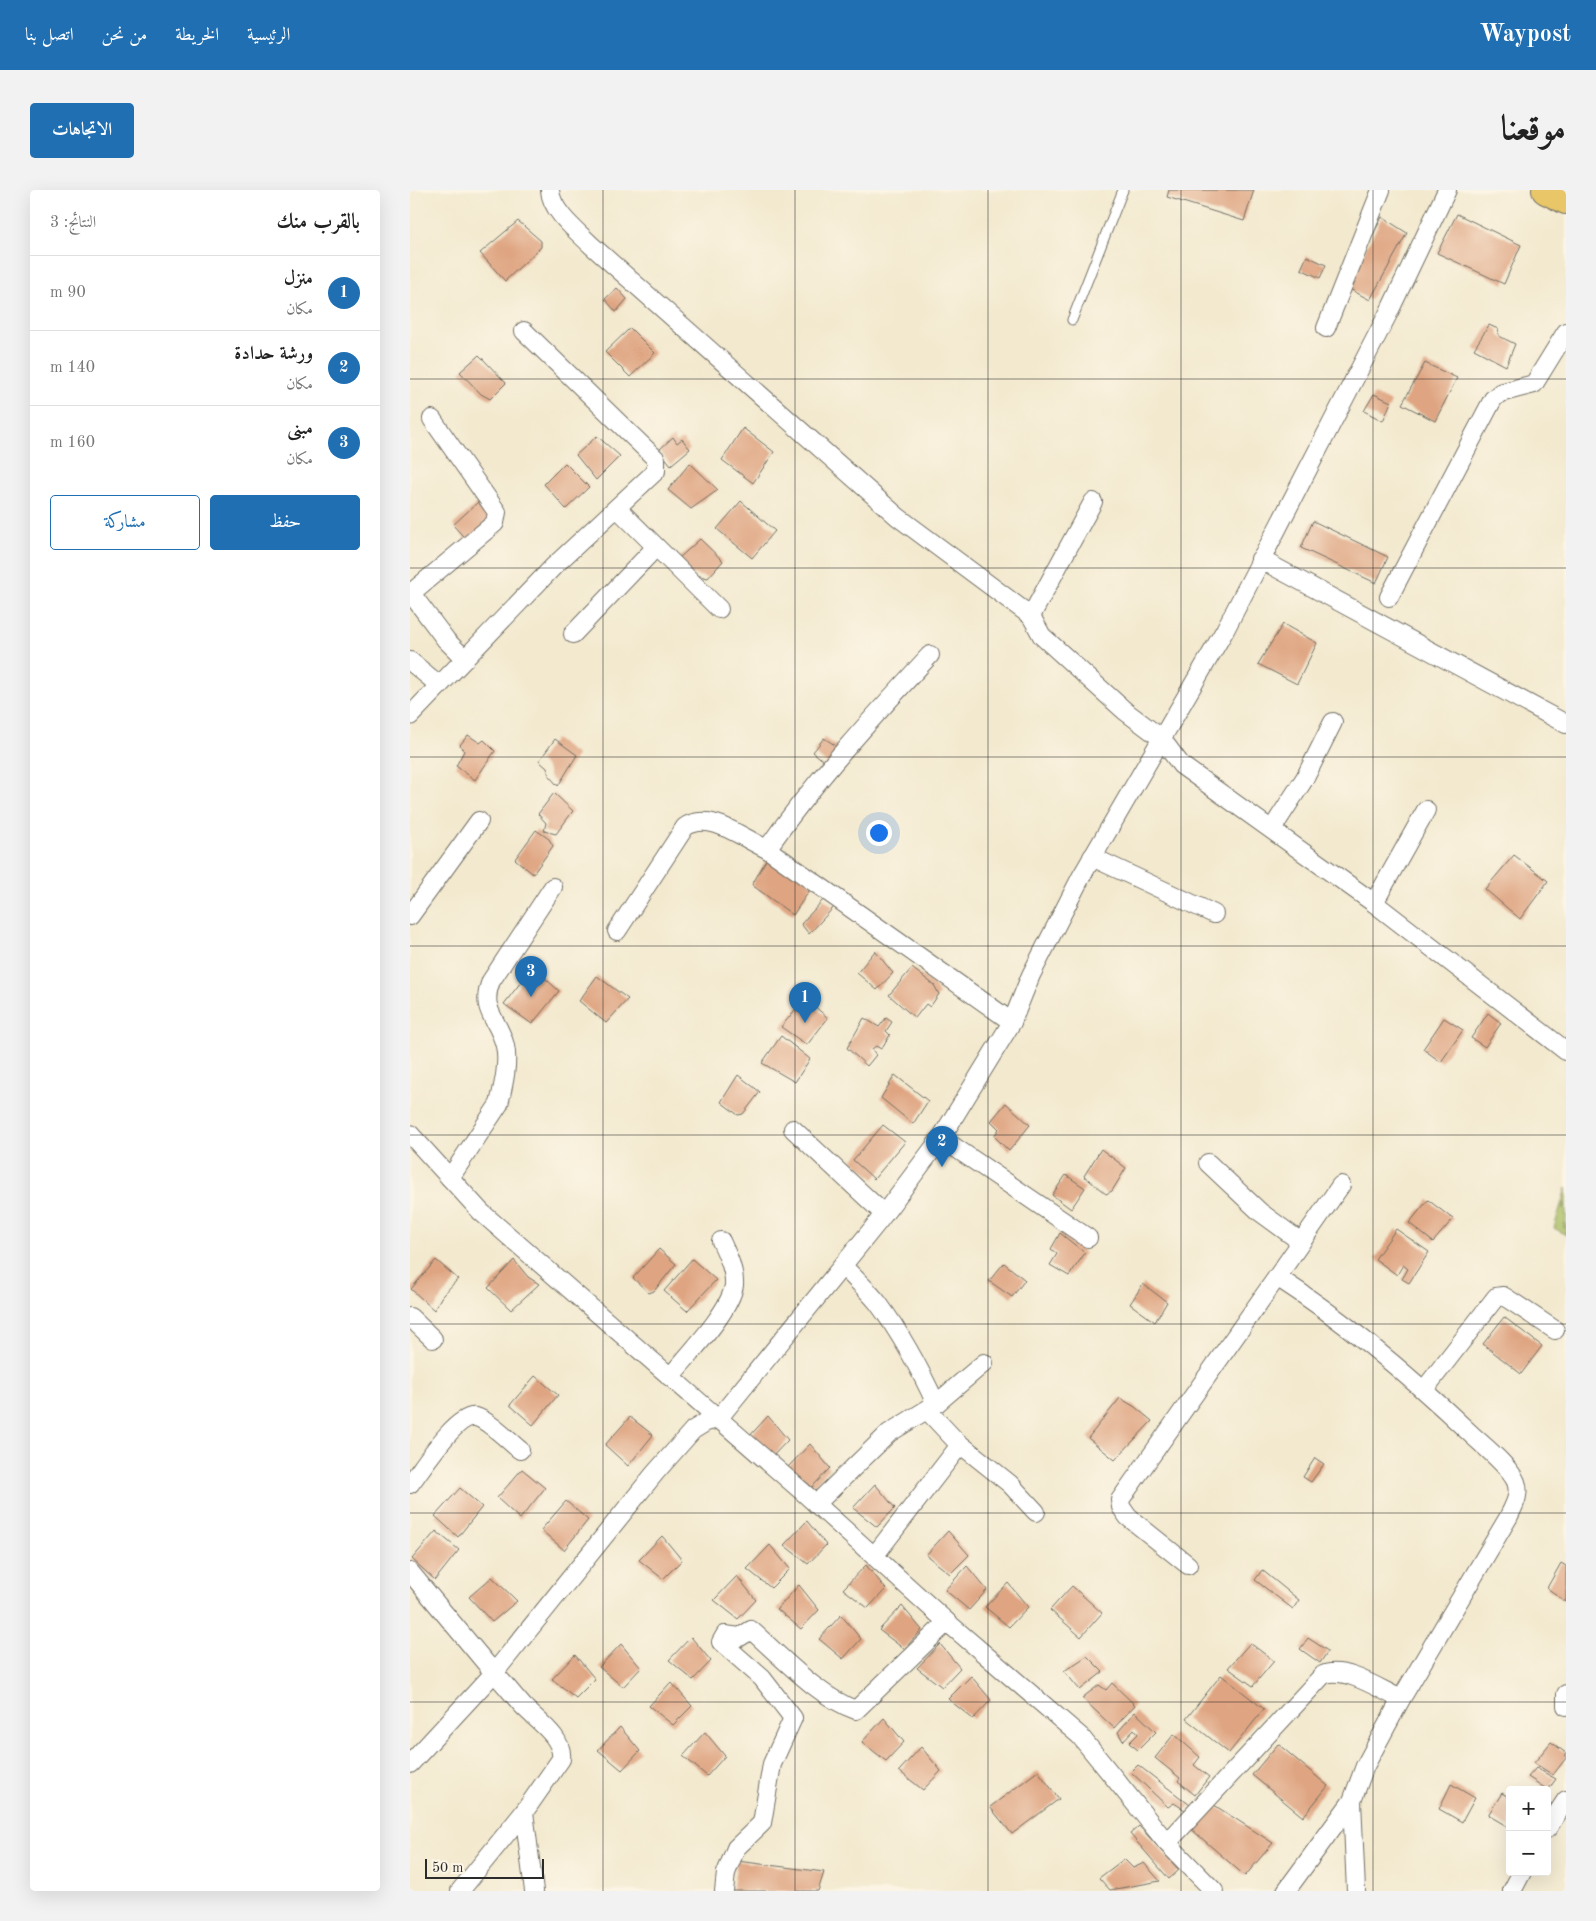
<!DOCTYPE html>
<html lang="ar">
<head>
<meta charset="utf-8">
<style>
	body { margin:0; font-family:"Old Standard TT",Amiri,serif; background:#f2f2f2; color:#222; direction:rtl }
	.controls { position:absolute; right:15px; bottom:15px; display:grid; overflow:hidden; border-radius:5px; box-shadow:0 5px 20px #0002 }
	.controls button { width:45px; height:45px; display:grid; place-items:center; padding:0; border:0; border-bottom:1px solid #e0e0e0; background:#fff; color:#222; font:25px sans-serif }
	.scale { position:absolute; left:15px; bottom:12px; width:119px; box-sizing:border-box; padding-left:5px; border:2px solid #2b2b2b; border-top:0; font-size:14px; line-height:18px; white-space:nowrap; color:#2b2b2b; -webkit-text-stroke:4px #fcf5e5; paint-order:stroke }
	.you { position:absolute; left:468px; top:642px; width:18px; height:18px; margin:-12px; border:4px solid #fff; border-radius:50%; background:#1a73e8; box-shadow:0 0 0 8px #1a73e833 }
	.badge { display:grid; place-items:center; width:32px; height:32px; border-radius:50%; background:#1f6fb2; color:#fff; font-size:16px; font-weight:700 }
	.pin { position:absolute; translate:-50% -41px; filter:drop-shadow(0 1px 2px #0008) }
	.pin::after { content:''; position:absolute; top:26px; width:18px; height:15px; background:inherit; clip-path:polygon(0 0,100% 0,50% 100%) }
	.list { margin:0; padding:0; list-style:none }
	h2 { display:flex; justify-content:space-between; align-items:center; height:65px; margin:0; padding:0 20px; font-size:21px }
	h2 small { font-size:16px; font-weight:400; color:#767676 }
	.list li { display:grid; grid-template-columns:32px 1fr auto; gap:15px; align-items:center; box-sizing:border-box; height:75px; padding:0 20px; border-top:1px solid #e0e0e0 }
	.list b { display:block; font-size:19px; white-space:nowrap }
	.list p { margin:0; font-size:16px; white-space:nowrap; color:#767676 }
	.list em { font-size:16px; font-style:normal; color:#767676 }
	.actions { display:flex; gap:10px; padding:15px 20px }
	.actions a { flex:1; padding:11px 0; border:1px solid #1f6fb2; border-radius:5px; text-align:center; font-size:18px; color:#1f6fb2 }
	.actions .main { background:#1f6fb2; color:#fff }
	.map { position:relative; flex:none; width:1156px; height:1701px; overflow:hidden; direction:ltr; border-radius:5px }
	header { display:flex; align-items:center; gap:30px; box-sizing:border-box; height:70px; padding:0 25px; background:#1f6fb2; color:#fff }
	header strong { font-size:24px }
	nav { display:flex; gap:28px; margin-inline-start:auto; font-size:18px }
	.intro { display:flex; align-items:center; justify-content:space-between; box-sizing:border-box; height:120px; padding:0 30px }
	h1 { margin:0; font-size:35px }
	.button { padding:12px 22px; border-radius:5px; background:#1f6fb2; color:#fff; font-size:18px; font-weight:700 }
	main { display:flex; gap:30px; padding:0 30px }
	aside { flex:1; background:#fff; border-radius:5px; box-shadow:0 5px 20px #0002 }
	.map>svg:first-child { display:block }
	.cemetery { fill:url(#cemetery-stones); stroke:#6a7446 }
	.building { fill:#dfa582 }
	.lines { fill:none; stroke-linecap:round; stroke-linejoin:round }
	.service-casing { stroke:#716e64; stroke-width:11 }
	.minor-casing { stroke:#716e64; stroke-width:20 }
	.primary-casing { stroke:#716e64; stroke-width:30 }
	.service { stroke:#fff; stroke-width:9 }
	.minor { stroke:#fff; stroke-width:18 }
	.primary { stroke:#e9c769; stroke-width:28 }
	.grid { fill:none; stroke:#2b2b2b; stroke-width:1; stroke-opacity:0.55 }
</style>
</head>
<body>
<header>
<strong>Waypost</strong>
<nav><a>الرئيسية</a><a>الخريطة</a><a>من نحن</a><a>اتصل بنا</a></nav>
</header>
<div class="intro"><h1>موقعنا</h1><a class="button">الاتجاهات</a></div>
<main>
<div class="map">
<svg width="1156" height="1701" viewBox="0 0 1156 1701">
	<defs>
		<pattern id="cemetery-stones" width="16" height="16" patternUnits="userSpaceOnUse" patternTransform="scale(1.25)"><rect width="16" height="16" fill="#a8bd62"/><path d="M2 7V4a2 2 0 0 1 4 0v3zM10 15v-3a2 2 0 0 1 4 0v3z" fill="#899a51"/></pattern>
	</defs>
	<rect width="100%" height="100%" fill="#fcf5e5"/>
	<filter id="ink" filterUnits="userSpaceOnUse"><feTurbulence type="fractalNoise" baseFrequency=".02" numOctaves="2"/><feDisplacementMap in="SourceGraphic" scale="10" xChannelSelector="R" yChannelSelector="G"/><feConvolveMatrix kernelMatrix="1 2 1 2 8 2 1 2 1" color-interpolation-filters="sRGB"/></filter>
	<filter id="wash" filterUnits="userSpaceOnUse"><feTurbulence type="fractalNoise" baseFrequency=".0096" numOctaves="4" result="noise"/><feDisplacementMap in="SourceGraphic" scale="20" xChannelSelector="R" yChannelSelector="G"/><feGaussianBlur stdDeviation="1.12" result="paint"/><feColorMatrix in="noise" values="0 0 0 0 0 0 0 0 0 0 0 0 0 0 0 0 0 1.4 0 .05"/><feComposite in="paint" operator="in"/></filter>
	<g filter="url(#wash)">
		<rect width="100%" height="100%" fill="#f3e9cf"/>
		<!-- cemetery -->
		<polygon class="cemetery" points="1156,998 1156,1045 1144,1038"/>
		<g id="blocks">
			<!-- building -->
			<g class="building">
				<polygon points="759,0 844,0 834,31 757,7"/>
				<polygon points="1047,24 1111,55 1094,94 1027,63"/>
				<polygon points="972,27 997,43 960,110 936,97"/>
				<polygon points="108,31 131,51 131,57 95,91 70,63"/>
				<polygon points="897,66 916,75 910,88 891,79"/>
				<polygon points="207,98 217,109 206,122 195,109"/>
				<polygon points="1079,135 1088,139 1089,146 1105,154 1096,176 1064,159"/>
				<polygon points="220,138 245,163 220,187 195,162"/>
				<polygon points="69,165 96,193 80,209 71,204 50,182"/>
				<polygon points="1015,173 1047,188 1025,231 992,214"/>
				<polygon points="964,204 981,212 973,231 954,221"/>
				<polygon points="333,238 364,262 343,293 312,270"/>
				<polygon points="187,246 210,266 186,290 166,265"/>
				<polygon points="263,247 267,253 272,249 280,259 261,275 249,260"/>
				<polygon points="155,273 179,297 156,319 134,294"/>
				<polygon points="280,273 308,300 281,319 258,300"/>
				<polygon points="331,311 365,341 342,368 307,339"/>
				<polygon points="68,312 85,333 60,354 43,335"/>
				<polygon points="903,331 978,367 966,393 891,358"/>
				<polygon points="290,349 313,371 298,388 278,383 268,369"/>
				<polygon points="873,434 907,453 887,494 848,474"/>
				<polygon points="58,545 70,553 74,550 85,561 65,590 46,576 54,561 50,555"/>
				<polygon points="414,548 434,561 421,577 403,562"/>
				<polygon points="145,549 167,565 148,596 139,586 137,578 129,571"/>
				<polygon points="144,603 163,621 146,644 134,641 136,633 128,624"/>
				<polygon points="126,640 139,649 143,656 123,684 105,669"/>
				<polygon points="360,663 403,695 383,725 342,695"/>
				<polygon points="1104,665 1138,691 1110,729 1075,699"/>
				<polygon points="414,709 424,717 399,744 391,734"/>
				<polygon points="465,761 483,783 467,800 447,783"/>
				<polygon points="502,778 524,795 529,804 520,817 516,814 505,828 479,805"/>
				<polygon points="126,780 149,801 122,834 94,814 111,792"/>
				<polygon points="187,786 218,809 196,833 169,811"/>
				<polygon points="395,808 418,828 397,855 371,837"/>
				<polygon points="1078,823 1091,833 1075,857 1061,848"/>
				<polygon points="454,828 469,837 476,828 482,832 476,841 480,845 471,859 466,856 462,859 466,865 457,876 437,858"/>
				<polygon points="1034,828 1053,840 1031,872 1013,859"/>
				<polygon points="371,846 400,869 385,892 352,873"/>
				<polygon points="328,885 350,902 333,924 328,925 311,912"/>
				<polygon points="485,885 518,911 503,934 471,908"/>
				<polygon points="596,913 620,935 599,961 584,946 589,939 581,931"/>
				<polygon points="473,935 495,952 464,989 443,970"/>
				<polygon points="691,959 716,978 702,1001 696,1004 674,986"/>
				<polygon points="656,985 675,998 661,1019 642,1005"/>
				<polygon points="1018,1010 1043,1029 1023,1052 999,1033"/>
				<polygon points="986,1039 1019,1062 999,1093 992,1089 998,1079 993,1075 987,1085 965,1069"/>
				<polygon points="650,1043 675,1063 659,1086 640,1075 647,1064 641,1059"/>
				<polygon points="249,1059 266,1074 244,1101 239,1103 223,1088"/>
				<polygon points="282,1069 306,1090 277,1121 254,1101"/>
				<polygon points="26,1070 48,1089 32,1106 24,1120 1,1099"/>
				<polygon points="104,1070 118,1087 129,1094 101,1120 78,1098"/>
				<polygon points="594,1073 615,1090 602,1107 579,1091"/>
				<polygon points="733,1094 757,1112 745,1132 720,1114"/>
				<polygon points="1094,1127 1132,1156 1111,1184 1073,1154"/>
				<polygon points="125,1186 148,1205 123,1235 100,1215"/>
				<polygon points="710,1208 725,1217 742,1231 705,1270 678,1248"/>
				<polygon points="358,1226 378,1250 360,1269 336,1250"/>
				<polygon points="220,1227 243,1245 218,1276 195,1255"/>
				<polygon points="400,1254 420,1278 402,1297 378,1277"/>
				<polygon points="905,1268 914,1274 901,1292 893,1287"/>
				<polygon points="112,1279 135,1298 110,1329 87,1308"/>
				<polygon points="465,1294 485,1318 467,1337 443,1318"/>
				<polygon points="50,1298 72,1317 48,1347 25,1326"/>
				<polygon points="156,1311 178,1330 154,1360 131,1340"/>
				<polygon points="397,1331 416,1355 398,1374 374,1355"/>
				<polygon points="26,1341 49,1360 25,1390 2,1369"/>
				<polygon points="538,1341 559,1365 540,1384 516,1365"/>
				<polygon points="252,1346 272,1370 253,1389 229,1370"/>
				<polygon points="360,1355 380,1379 361,1398 337,1379"/>
				<polygon points="1151,1373 1156,1376 1156,1412 1137,1398"/>
				<polygon points="456,1375 476,1399 458,1418 433,1399"/>
				<polygon points="557,1376 577,1400 559,1420 535,1400"/>
				<polygon points="852,1380 889,1410 883,1419 845,1390"/>
				<polygon points="327,1386 346,1410 328,1429 304,1410"/>
				<polygon points="82,1387 107,1411 82,1432 59,1407"/>
				<polygon points="598,1393 618,1417 599,1437 575,1417"/>
				<polygon points="389,1395 409,1420 391,1439 367,1419"/>
				<polygon points="662,1396 692,1423 671,1447 640,1420"/>
				<polygon points="492,1416 512,1440 494,1459 469,1440"/>
				<polygon points="431,1425 451,1449 433,1469 409,1449"/>
				<polygon points="281,1447 301,1471 283,1490 259,1470"/>
				<polygon points="898,1448 918,1461 910,1473 890,1459"/>
				<polygon points="840,1453 864,1471 843,1496 818,1478"/>
				<polygon points="211,1454 231,1478 213,1497 189,1477"/>
				<polygon points="530,1454 550,1478 532,1497 507,1478"/>
				<polygon points="165,1465 185,1489 166,1508 142,1489"/>
				<polygon points="677,1466 693,1482 670,1500 654,1481"/>
				<polygon points="811,1485 854,1519 819,1563 776,1529"/>
				<polygon points="561,1486 581,1510 563,1529 538,1509"/>
				<polygon points="261,1492 282,1516 263,1535 239,1516"/>
				<polygon points="702,1493 725,1515 704,1538 672,1508 689,1495 696,1500"/>
				<polygon points="725,1522 746,1542 728,1560 719,1553 728,1544 724,1539 713,1551 708,1542"/>
				<polygon points="474,1528 494,1552 476,1571 452,1552"/>
				<polygon points="210,1537 230,1561 212,1580 188,1560"/>
				<polygon points="295,1542 315,1566 297,1586 273,1566"/>
				<polygon points="764,1544 790,1567 784,1575 799,1587 785,1605 768,1591 770,1588 745,1568"/>
				<polygon points="1141,1552 1156,1563 1156,1568 1143,1585 1124,1573"/>
				<polygon points="868,1554 918,1596 893,1627 842,1585"/>
				<polygon points="511,1557 531,1581 513,1600 489,1581"/>
				<polygon points="728,1575 780,1615 775,1620 764,1613 758,1617 721,1582"/>
				<polygon points="1126,1578 1146,1589 1138,1600 1118,1587"/>
				<polygon points="628,1581 649,1609 602,1644 580,1617"/>
				<polygon points="1041,1594 1065,1608 1052,1632 1029,1619"/>
				<polygon points="1092,1603 1100,1608 1100,1638 1078,1625"/>
				<polygon points="801,1613 863,1653 835,1686 780,1638"/>
				<polygon points="729,1636 769,1680 759,1689 720,1644"/>
				<polygon points="714,1669 723,1678 734,1673 750,1691 700,1700 689,1688"/>
				<polygon points="327,1671 414,1682 408,1701 322,1701"/>
			</g>
		</g>
	</g>
	<g filter="url(#ink)">
		<use href="#blocks" fill-opacity="0" stroke="#716e64" stroke-width="1"/>
		<g class="lines">
			<defs>
				<polyline id="service" points="662,130 713,0"/>
				<g id="minor">
					<path d="M140,0C141,21 167,41 181,55L488,327L621,426L632,446L715,521L751,548L771,575L964,713L1156,861"/>
					<polyline points="916,138 971,0"/>
					<polyline points="207,318 309,419"/>
					<polyline points="850,369 1156,534"/>
					<polyline points="0,402 36,450 55,469"/>
					<polyline points="1,403 85,333 87,322 22,229"/>
					<polyline points="979,407 1083,209 1090,203 1124,194 1156,142"/>
					<polyline points="621,426 683,312"/>
					<polyline points="163,444 246,357"/>
					<path d="M520,465C463,527 405,590 357,659L602,832"/>
					<polyline points="0,471 29,495"/>
					<polyline points="0,526 144,376 246,281 246,269 114,141"/>
					<polyline points="862,639 895,588 923,532"/>
					<polyline points="682,667 804,724"/>
					<polyline points="964,713 1016,620"/>
					<polyline points="0,726 69,631"/>
					<path d="M207,741L275,637C301,620 333,649 357,659"/>
					<polyline points="383,939 474,1024"/>
					<polyline points="0,944 71,1022 394,1303 537,1432 670,1546 757,1653 804,1701"/>
					<polyline points="531,948 678,1048"/>
					<polyline points="798,973 850,1022 891,1052"/>
					<path d="M40,988L89,914C93,897 99,873 95,856C89,829 69,821 81,791L143,697"/>
					<path d="M433,1076C444,1088 458,1100 468,1113C491,1144 510,1179 526,1214"/>
					<polyline points="867,1087 931,995"/>
					<polyline points="0,1127 23,1149"/>
					<path d="M260,1187C277,1166 321,1121 324,1095C325,1080 317,1064 311,1051"/>
					<polyline points="1014,1200 1086,1107 1093,1106 1098,1109 1145,1140"/>
					<polyline points="517,1220 545,1250 600,1294 626,1322"/>
					<path d="M0,1294C12,1279 46,1223 66,1227C78,1230 100,1252 110,1260"/>
					<polyline points="406,1314 479,1243 526,1214 574,1173"/>
					<polyline points="465,1365 550,1255"/>
					<path d="M778,1375L718,1327L711,1317L710,1310L867,1087C937,1132 1001,1187 1062,1245C1075,1257 1100,1277 1106,1292C1111,1305 1103,1317 1098,1328L991,1509L955,1576L942,1611L876,1701"/>
					<polyline points="0,1382 84,1483 0,1574"/>
					<polyline points="1156,1504 1156,1516"/>
					<polyline points="942,1611 946,1701"/>
					<polyline points="114,1622 124,1701"/>
					<polyline points="1137,1639 1156,1610"/>
					<path d="M757,1653L913,1485C934,1475 971,1500 991,1509"/>
					<path d="M50,1701L114,1622L151,1569C154,1547 126,1530 113,1516C103,1505 94,1493 84,1483L245,1283L283,1240L296,1232L308,1229L468,1032L531,948L602,832L621,785L671,687L815,440L978,124L1037,0"/>
					<path d="M314,1701L316,1683L326,1658L352,1633L362,1574L383,1528L352,1488L311,1452L315,1445L330,1447L341,1440C371,1466 408,1507 446,1520L537,1432"/>
					<polyline points="1102,1701 1112,1682"/>
				</g>
				<polyline id="primary" points="1136,0 1156,10"/>
			</defs>
			<!-- service casing -->
			<use href="#service" class="service-casing"/>
			<!-- minor casing -->
			<use href="#minor" class="minor-casing"/>
			<!-- primary casing -->
			<use href="#primary" class="primary-casing"/>
			<!-- service -->
			<use href="#service" class="service"/>
			<!-- minor -->
			<use href="#minor" class="minor"/>
			<!-- primary -->
			<use href="#primary" class="primary"/>
		</g>
	</g>
	<!-- grid -->
	<path class="grid" d="M193,0V1701M385,0V1701M578,0V1701M771,0V1701M963,0V1701M0,189H1156M0,378H1156M0,567H1156M0,756H1156M0,945H1156M0,1134H1156M0,1323H1156M0,1512H1156"/>
</svg>
<div class="controls">
<button>+</button>
<button>−</button>
</div>
<div class="scale">50 m</div>
<div class="you"></div>
<div class="pin badge" style="left:395px;top:833px">1</div>
<div class="pin badge" style="left:532px;top:977px">2</div>
<div class="pin badge" style="left:121px;top:807px">3</div>
</div>
<aside>
<h2>بالقرب منك<small>النتائج: 3</small></h2>
<ul class="list">
<li><span class="badge">1</span><div><b>منزل</b><p>مكان</p></div><em>90 m</em></li>
<li><span class="badge">2</span><div><b>ورشة حدادة</b><p>مكان</p></div><em>140 m</em></li>
<li><span class="badge">3</span><div><b>مبنى</b><p>مكان</p></div><em>160 m</em></li>
</ul>
<div class="actions"><a class="main">حفظ</a><a>مشاركة</a></div>
</aside>
</main>
</body>
</html>
